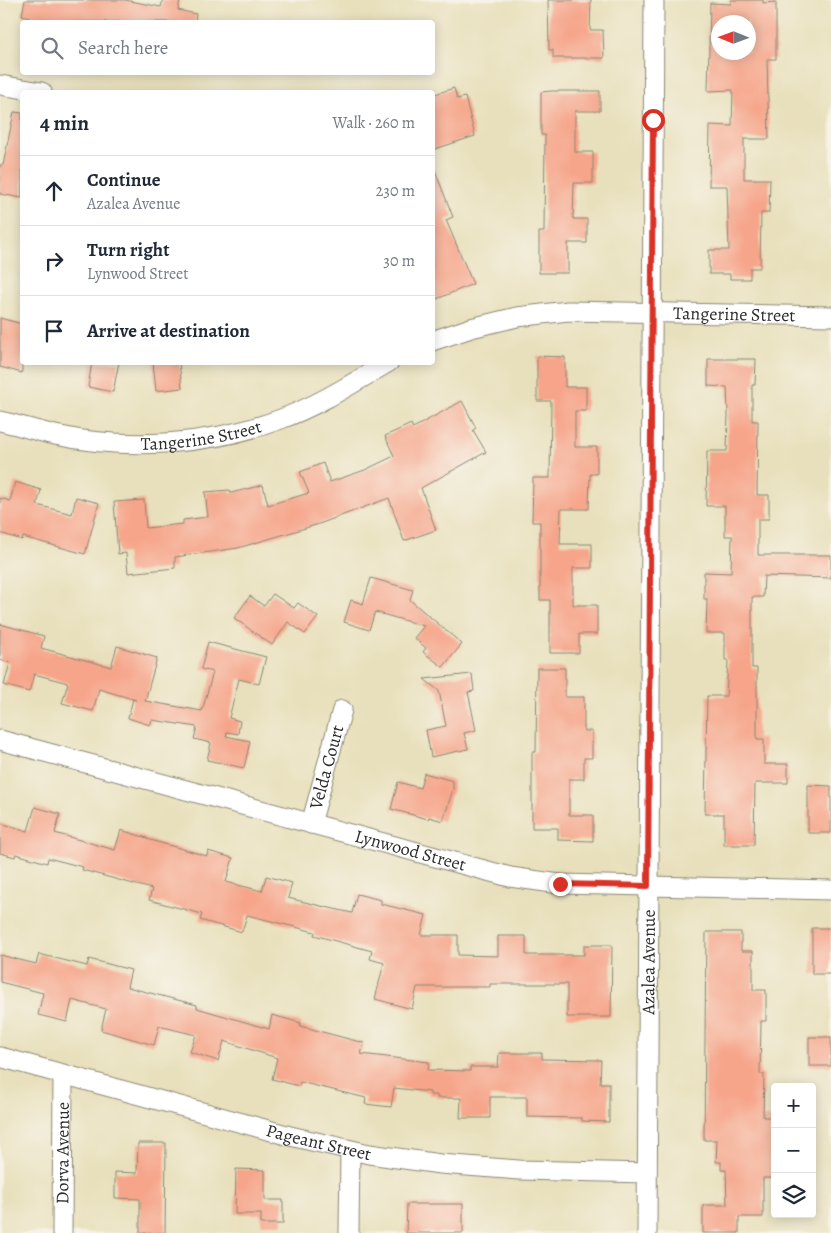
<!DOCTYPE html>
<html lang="en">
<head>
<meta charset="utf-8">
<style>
	body { margin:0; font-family:Alegreya,serif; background:#f6f6f7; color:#1f2937 }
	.controls { position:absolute; right:15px; bottom:15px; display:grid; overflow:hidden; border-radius:5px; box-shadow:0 2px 12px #0003 }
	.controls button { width:45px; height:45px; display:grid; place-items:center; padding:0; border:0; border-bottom:1px solid #e0e1e3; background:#fff; color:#1f2937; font:25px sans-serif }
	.compass { position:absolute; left:711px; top:15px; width:45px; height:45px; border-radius:50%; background:#fff; box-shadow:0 2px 12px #0003; rotate:271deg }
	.stop { position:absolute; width:15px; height:15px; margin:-11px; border:4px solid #d93025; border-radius:50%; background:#fff }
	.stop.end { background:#d93025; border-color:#fff; box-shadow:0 1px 5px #0008 }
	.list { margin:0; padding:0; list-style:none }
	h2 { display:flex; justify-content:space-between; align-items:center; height:65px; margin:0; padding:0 20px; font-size:21px }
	h2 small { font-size:16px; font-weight:400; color:#747a83 }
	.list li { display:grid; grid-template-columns:32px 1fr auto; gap:15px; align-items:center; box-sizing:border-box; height:70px; padding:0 20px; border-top:1px solid #e0e1e3 }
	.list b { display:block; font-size:19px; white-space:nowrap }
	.list p { margin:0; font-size:16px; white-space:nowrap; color:#747a83 }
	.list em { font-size:16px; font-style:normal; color:#747a83 }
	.icon { flex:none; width:28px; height:28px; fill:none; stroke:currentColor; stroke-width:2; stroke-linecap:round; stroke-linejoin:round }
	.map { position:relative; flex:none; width:831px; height:1233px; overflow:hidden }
	.search { position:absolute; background:#fff; box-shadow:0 2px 12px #0003; left:20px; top:20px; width:415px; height:55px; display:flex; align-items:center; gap:12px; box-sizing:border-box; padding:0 18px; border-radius:5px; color:#747a83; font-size:19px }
	.panel { position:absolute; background:#fff; box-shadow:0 2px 12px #0003; left:20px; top:90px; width:415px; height:275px; border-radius:5px }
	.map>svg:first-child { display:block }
	.building { fill:#f6a58a; fill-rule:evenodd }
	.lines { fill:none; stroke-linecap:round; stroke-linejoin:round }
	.street-casing { stroke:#8a8674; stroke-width:21 }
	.street { stroke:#fff; stroke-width:19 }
	.route { stroke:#d93025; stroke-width:6 }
	.labels { text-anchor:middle; stroke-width:4; stroke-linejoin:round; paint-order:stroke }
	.street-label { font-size:18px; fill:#2b2b2b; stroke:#f7f3e8 }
</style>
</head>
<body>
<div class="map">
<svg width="831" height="1233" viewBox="0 0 831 1233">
	<rect width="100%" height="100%" fill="#f7f3e8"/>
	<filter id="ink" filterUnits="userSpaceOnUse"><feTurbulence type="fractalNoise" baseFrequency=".02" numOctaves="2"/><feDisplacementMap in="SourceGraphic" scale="10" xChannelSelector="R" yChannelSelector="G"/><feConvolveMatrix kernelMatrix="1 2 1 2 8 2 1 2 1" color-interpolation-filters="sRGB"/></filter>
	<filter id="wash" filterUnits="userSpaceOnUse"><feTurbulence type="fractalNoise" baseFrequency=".0096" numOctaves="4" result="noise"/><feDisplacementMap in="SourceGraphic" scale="20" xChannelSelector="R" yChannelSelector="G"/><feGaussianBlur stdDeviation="1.12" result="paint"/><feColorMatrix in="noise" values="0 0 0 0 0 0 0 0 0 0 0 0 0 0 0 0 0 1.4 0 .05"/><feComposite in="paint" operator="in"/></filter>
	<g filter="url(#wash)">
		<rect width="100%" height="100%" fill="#e8e0bc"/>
		<g id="blocks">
			<!-- building -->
			<g class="building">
				<polygon points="25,0 125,0 161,7 163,0 180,0 178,10 196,14 195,22 28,22 29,17 22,15"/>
				<polygon points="548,0 591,0 590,30 603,30 604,58 553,58 553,50 549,50"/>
				<path d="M731,0H763V3L776,2V59H767L769,139H744V179H770L769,213H761L760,268H750V279H730V274H709V250H729L727,186H709L710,125L732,126L733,90L708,91L710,3L731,4ZM718,22H748V52H718Z"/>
				<polygon points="454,88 457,99 465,97 475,136 432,150 432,95"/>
				<polygon points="552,91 600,91 600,111 575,111 575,152 593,152 593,183 574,183 573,219 587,219 587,243 568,243 568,273 539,273 539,232 544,232 545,135 541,135 541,92"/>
				<polygon points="14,112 22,113 22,198 0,194 0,165 3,165"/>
				<polygon points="432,168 434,168 453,217 446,220 473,284 432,301"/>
				<polygon points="0,318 22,324 22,373 0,367"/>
				<polygon points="537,356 565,357 565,387 586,387 586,411 575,411 575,447 597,447 597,474 590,474 589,509 561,509 560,544 592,544 592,568 573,568 573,605 597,605 597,634 579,634 579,653 550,653 550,600 540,600 540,522 532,522 533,478 550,478 551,401 537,401"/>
				<polygon points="708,359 756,359 755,385 752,385 752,421 758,421 757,495 769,495 769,519 758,519 758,555 831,555 831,578 764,576 763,597 752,597 752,668 757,668 757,739 764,739 764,764 788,764 788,783 755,783 754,845 724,845 724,814 705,814 707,696 726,696 728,660 725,660 725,633 706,633 707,599 704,599 704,572 731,573 732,536 725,536 725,506 706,506 707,451 727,451 728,413 727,387 708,386"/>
				<polygon points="92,362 119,362 113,392 88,387"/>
				<polygon points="153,362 179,362 182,388 156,391"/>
				<polygon points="462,401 476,428 473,430 486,452 421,488 436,530 404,541 389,498 319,524 238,548 175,557 175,568 128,573 126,553 118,554 114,502 144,500 146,528 183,524 183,520 208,517 205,492 230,490 231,493 263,485 268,505 309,493 300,472 323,463 330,482 365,470 394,456 385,436 411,424 413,428"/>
				<polygon points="15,482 41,490 37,505 72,514 76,497 99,503 85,554 23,537 22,540 0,533 0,498 10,501"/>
				<polygon points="371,578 413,590 410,600 462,644 443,667 423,652 426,648 414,638 424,626 375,612 369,630 344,622 351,600 363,604"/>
				<polygon points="273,594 294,608 298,603 318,617 305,634 288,622 272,645 234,618 250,596 264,606"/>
				<polygon points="0,624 44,636 41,648 111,667 117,646 157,658 145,701 202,711 213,672 201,669 208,642 266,657 259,684 239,679 229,718 240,721 238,734 227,732 226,736 250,741 244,768 207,760 211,743 194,739 197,727 152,720 150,725 128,718 133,699 136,700 99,689 93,711 62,703 68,683 34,674 29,692 4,685 10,663 0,660"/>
				<polygon points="537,668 565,668 565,697 584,697 584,731 592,731 592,758 584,758 584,779 569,779 569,815 593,815 593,841 558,840 558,828 532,828 532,752 536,752"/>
				<polygon points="472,674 474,691 468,692 476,730 464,733 468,749 431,757 426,730 446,726 439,691 424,679"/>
				<polygon points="424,773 453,781 453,789 443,821 429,817 428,819 391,809 398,782 420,788"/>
				<polygon points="808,785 831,786 831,833 808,833"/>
				<polygon points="35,807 60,814 55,833 115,850 121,830 147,838 147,839 207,856 208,851 233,858 226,882 262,891 266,876 292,883 288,898 321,906 352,913 357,894 381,900 381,904 426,915 421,935 458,935 458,955 498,956 498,936 526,936 526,955 584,955 584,945 612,945 611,1017 567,1017 567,984 490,984 490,987 417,987 412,1009 375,999 384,963 370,959 372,951 314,935 315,932 247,915 242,932 200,920 202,914 149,900 152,889 82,870 83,867 48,858 47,863 16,854 15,857 0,853 0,823 28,831"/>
				<rect x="812" y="928" width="19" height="46"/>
				<polygon points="706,932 741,932 741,951 753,951 753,990 766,990 766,1021 761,1021 760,1074 764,1074 763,1117 775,1117 775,1178 763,1178 763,1217 739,1217 739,1233 703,1233 703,1205 727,1205 726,1170 721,1170 721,1162 716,1162 717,1140 704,1140"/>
				<polygon points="39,954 87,966 89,959 131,970 127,987 197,1005 197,1008 269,1029 272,1015 301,1023 300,1026 364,1043 361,1054 429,1062 428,1070 470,1071 470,1067 498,1067 499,1053 542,1053 542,1059 601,1060 600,1083 609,1083 609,1122 582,1121 582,1118 527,1117 527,1097 490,1097 490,1118 460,1118 461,1098 437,1098 437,1095 430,1095 430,1092 394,1088 391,1107 365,1104 366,1098 300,1082 299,1086 272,1079 277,1058 224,1041 218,1061 190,1052 196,1035 159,1026 154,1045 101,1030 106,1009 72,1000 67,1022 38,1015 43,993 0,982 0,955 36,964"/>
				<rect x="809" y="1037" width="22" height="29"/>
				<polygon points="138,1143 166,1143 165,1233 140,1233 140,1199 115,1198 115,1172 137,1173"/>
				<polygon points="236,1169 265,1170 265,1200 283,1200 283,1224 261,1224 261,1214 235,1214"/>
				<polygon points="407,1204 463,1204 463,1233 406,1233"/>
			</g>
		</g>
	</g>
	<g filter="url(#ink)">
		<use href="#blocks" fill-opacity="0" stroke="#8a8674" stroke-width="1"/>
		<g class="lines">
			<defs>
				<g id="street">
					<polyline points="0,85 42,92"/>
					<path id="s1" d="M432,341L471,328L517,317L568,311L831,316"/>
					<path id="s2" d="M0,421C18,425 37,431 55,435C129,451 210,445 281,419C319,405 353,383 389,362"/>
					<path id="s3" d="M0,740L510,877L560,884L831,890"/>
					<path id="s4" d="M311,824L342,710"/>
					<path id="s5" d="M0,1057L290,1136L369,1154L440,1164L519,1170L647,1173"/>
					<path id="s6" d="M62,1233L63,1074"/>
					<polyline points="349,1233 350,1150"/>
					<path id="s7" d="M647,1233L654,0"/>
				</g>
			</defs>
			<!-- street casing -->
			<use href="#street" class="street-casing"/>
			<!-- street -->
			<use href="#street" class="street"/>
		</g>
	</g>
	<g class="lines" filter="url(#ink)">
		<!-- route -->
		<polyline class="route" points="560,884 648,886 653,120"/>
	</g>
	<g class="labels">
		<!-- street labels -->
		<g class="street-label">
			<text dy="6" stroke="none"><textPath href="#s1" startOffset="306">Tangerine Street</textPath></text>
			<text dy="6" stroke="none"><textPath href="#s2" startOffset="204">Tangerine Street</textPath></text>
			<text dy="6" stroke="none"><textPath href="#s4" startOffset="59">Velda Court</textPath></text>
			<text dy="6" stroke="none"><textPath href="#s3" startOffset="425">Lynwood Street</textPath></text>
			<text dy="6" stroke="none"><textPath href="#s7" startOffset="271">Azalea Avenue</textPath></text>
			<text dy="6" stroke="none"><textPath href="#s5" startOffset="330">Pageant Street</textPath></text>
			<text dy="6" stroke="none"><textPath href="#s6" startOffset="80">Dorva Avenue</textPath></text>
		</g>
	</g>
</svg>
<div class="controls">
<button>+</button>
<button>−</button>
<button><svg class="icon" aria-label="layers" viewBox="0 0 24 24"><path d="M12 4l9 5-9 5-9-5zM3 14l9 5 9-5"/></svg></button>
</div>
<svg class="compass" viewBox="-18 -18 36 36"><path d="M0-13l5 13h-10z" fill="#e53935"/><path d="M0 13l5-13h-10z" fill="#747a83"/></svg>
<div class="stop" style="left:653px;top:120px"></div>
<div class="stop end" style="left:560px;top:884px"></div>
<div class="search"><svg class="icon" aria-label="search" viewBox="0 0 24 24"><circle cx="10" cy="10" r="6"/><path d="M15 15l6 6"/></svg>Search here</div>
<section class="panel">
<h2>4 min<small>Walk · 260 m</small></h2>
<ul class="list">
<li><svg class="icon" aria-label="ahead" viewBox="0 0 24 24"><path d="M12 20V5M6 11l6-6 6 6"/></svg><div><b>Continue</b><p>Azalea Avenue</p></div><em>230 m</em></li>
<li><svg class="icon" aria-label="right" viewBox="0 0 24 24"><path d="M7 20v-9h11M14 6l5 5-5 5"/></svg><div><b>Turn right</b><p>Lynwood Street</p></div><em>30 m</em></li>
<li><svg class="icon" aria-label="arrive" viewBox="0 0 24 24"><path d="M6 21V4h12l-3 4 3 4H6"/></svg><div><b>Arrive at destination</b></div></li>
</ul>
</section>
</div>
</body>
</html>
